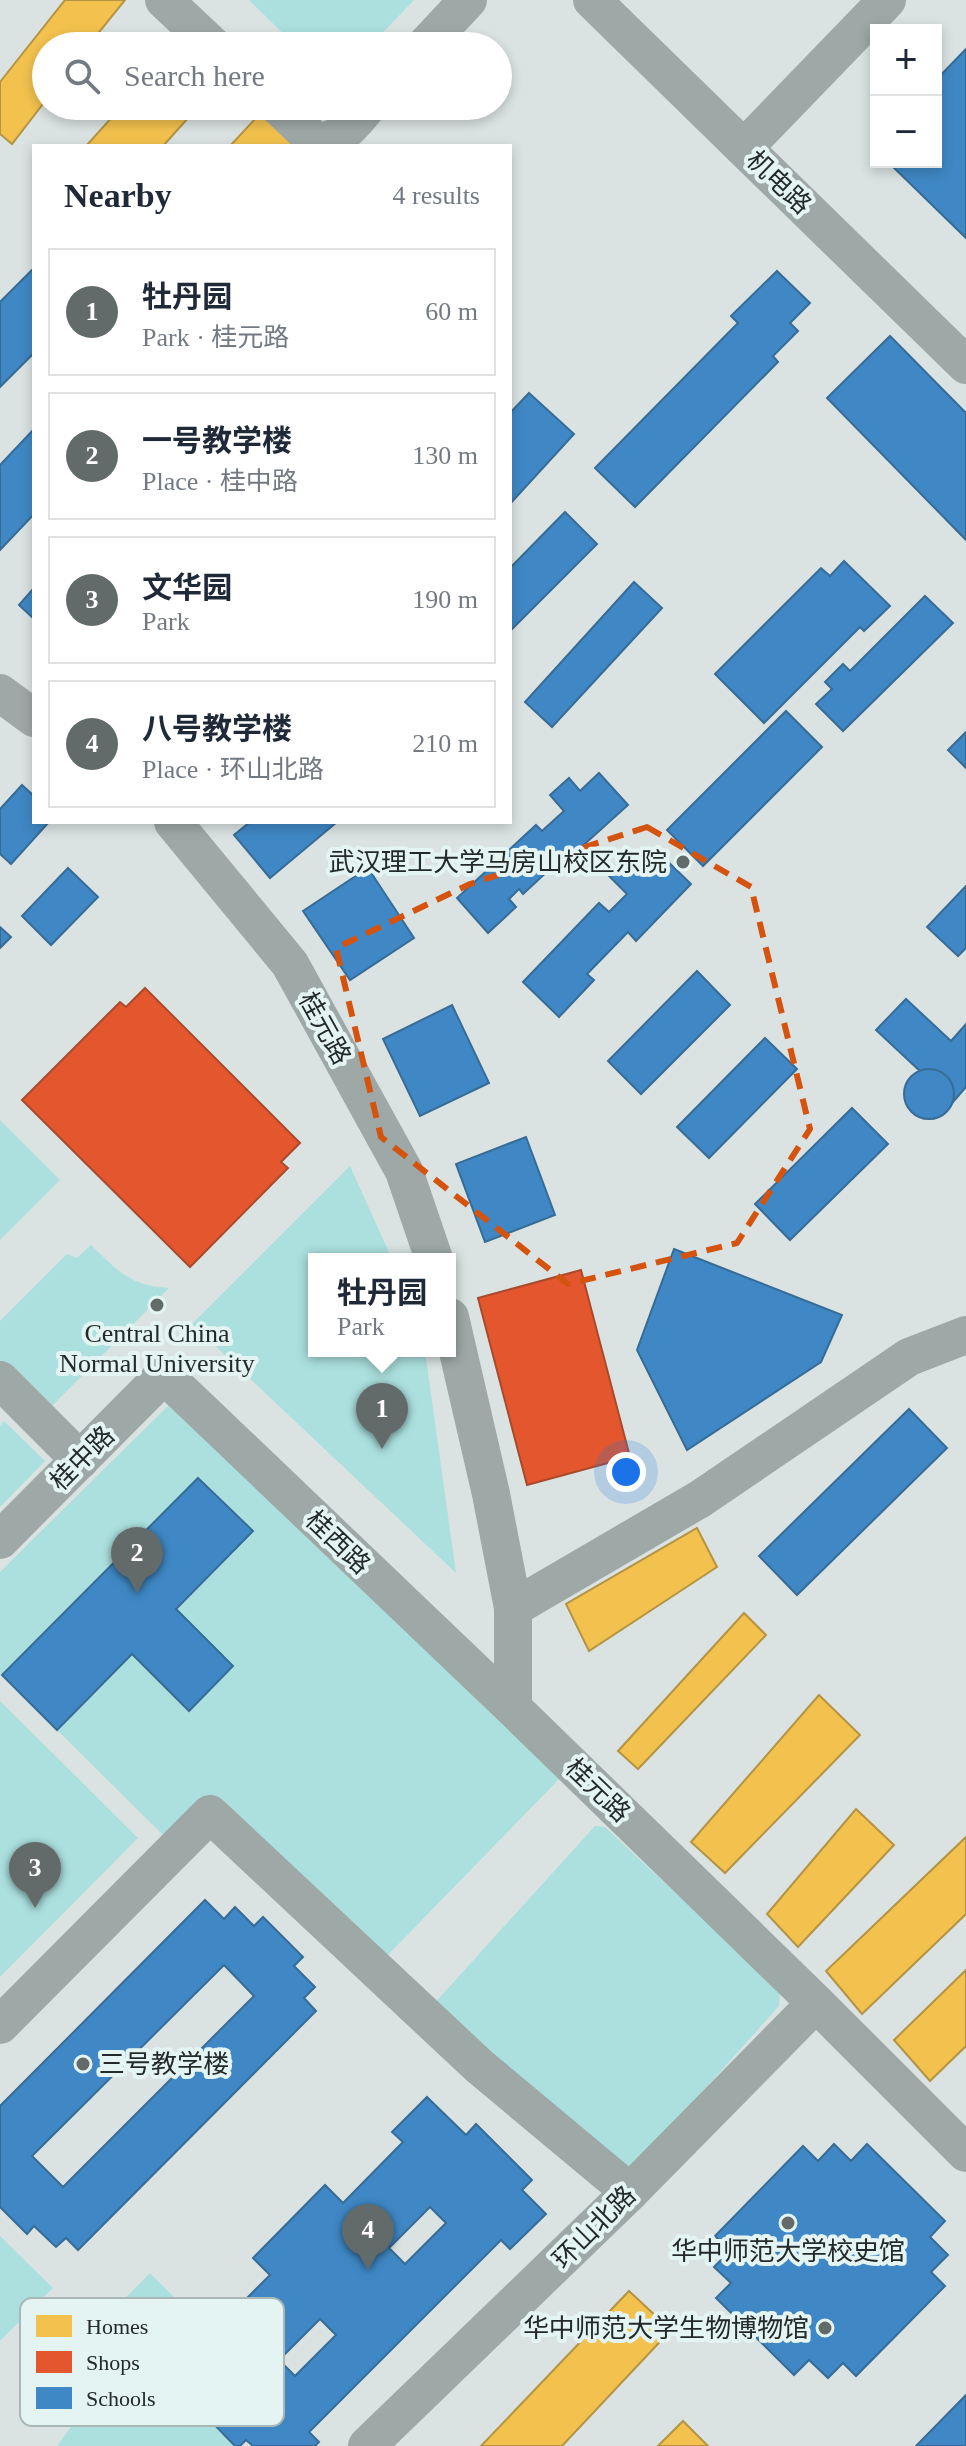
<!DOCTYPE html>
<html lang="en">
<head>
<meta charset="utf-8">
<style>
	body { margin:0; font-family:"Times New Roman","Noto Sans SC",serif; background:#f6f6f7; color:#1f2937 }
	.controls { position:absolute; right:24px; top:24px; display:grid; overflow:hidden; border-radius:0px; box-shadow:0 4px 12px #0003 }
	.controls button { width:72px; height:72px; display:grid; place-items:center; padding:0; border:0; border-bottom:2px solid #e0e1e3; background:#fff; color:#1f2937; font:40px sans-serif }
	.you { position:absolute; left:626px; top:1472px; width:28px; height:28px; margin:-20px; border:6px solid #fff; border-radius:50%; background:#1a73e8; box-shadow:0 0 0 12px #1a73e833 }
	.badge { display:grid; place-items:center; width:52px; height:52px; border-radius:50%; background:#636b6a; color:#fff; font-size:26px; font-weight:700 }
	.pin { position:absolute; translate:-50% -66px; filter:drop-shadow(0 2px 4px #0008) }
	.pin::after { content:''; position:absolute; top:42px; width:28px; height:24px; background:inherit; clip-path:polygon(0 0,100% 0,50% 100%) }
	.popup { position:absolute; left:308px; top:1253px; width:148px; height:104px; box-sizing:border-box; display:grid; place-content:center; border-radius:0px; background:#fff; filter:drop-shadow(0 2px 6px #0005); font-size:26px; white-space:nowrap; color:#747a83 }
	.popup b { font-size:30px; color:#1f2937 }
	.popup::after { content:''; position:absolute; left:50%; top:100%; margin-left:-16px; border:16px solid transparent; border-top-color:#fff }
	.list { margin:0; padding:0; list-style:none }
	h2 { display:flex; justify-content:space-between; align-items:center; height:104px; margin:0; padding:0 32px; font-size:34px }
	h2 small { font-size:26px; font-weight:400; color:#747a83 }
	.list li { display:grid; grid-template-columns:52px 1fr auto; gap:24px; align-items:center; box-sizing:border-box; height:128px; margin:0 16px 16px; padding:0 16px; border:2px solid #e0e1e3; border-radius:0px }
	.list b { display:block; font-size:30px; white-space:nowrap }
	.list p { margin:0; font-size:26px; white-space:nowrap; color:#747a83 }
	.list em { font-size:26px; font-style:normal; color:#747a83 }
	.icon { flex:none; width:44px; height:44px; fill:none; stroke:currentColor; stroke-width:2; stroke-linecap:round; stroke-linejoin:round }
	.map { position:relative; flex:none; width:966px; height:2446px; overflow:hidden }
	.search { position:absolute; background:#fff; box-shadow:0 4px 12px #0003; left:32px; top:32px; width:480px; height:88px; display:flex; align-items:center; gap:20px; box-sizing:border-box; padding:0 28px; border-radius:44px; color:#747a83; font-size:30px }
	.panel { position:absolute; background:#fff; box-shadow:0 4px 12px #0003; left:32px; top:144px; width:480px; height:680px; border-radius:0px }
	.map>svg:first-child { display:block }
	.green { fill:#abe0de }
	.homes { fill:#f2c14e; stroke:#b49443; stroke-width:2 }
	.shops { fill:#e4572e; stroke:#aa4a2c; stroke-width:2 }
	.schools { fill:#3f88c5; stroke:#376c96; stroke-width:2; fill-rule:evenodd }
	.lines { fill:none; stroke-linecap:round; stroke-linejoin:round }
	.minor { stroke:#9ea8a7; stroke-width:38 }
	.marked { fill:none; stroke:#d4540f; stroke-width:6; stroke-dasharray:16 10; stroke-linejoin:round }
	.poi-dot { fill:#636b6a; stroke:#e3f4f3; stroke-width:3 }
	.labels { text-anchor:middle; stroke-width:8; stroke-linejoin:round; paint-order:stroke }
	.street-label { font-size:26px; fill:#232a29; stroke:#e3f4f3 }
	.poi-label { font-size:26px; fill:#232a29; stroke:#e3f4f3; text-anchor:end }
	.key { fill:#e3f4f3; stroke:#a9b7b6; stroke-width:2 }
	.key-label { font-size:22px; fill:#232a29 }
</style>
</head>
<body>
<div class="map">
<svg width="966" height="2446" viewBox="0 0 966 2446">
	<rect width="100%" height="100%" fill="#dae3e2"/>
	<!-- green -->
	<g class="green">
		<polygon points="249,0 414,0 370,46 296,46"/>
		<polygon points="0,1120 60,1180 0,1240"/>
		<polygon points="350,1166 392,1259 314,1259 314,1351 425,1351 456,1573 192,1324"/>
		<path d="M91,1245C118,1271 130,1286 169,1288L48,1410L0,1363V1321L67,1254L77,1258Z"/>
		<polygon points="170,1404 560,1778 383,1960 212,1797 168,1840 57,1730 132,1654 189,1710 233,1666 176,1609 253,1532 199,1478 2,1675 0,1673 0,1572"/>
		<polygon points="4,1421 45,1461 0,1507 0,1426"/>
		<polygon points="0,1701 138,1838 0,1977"/>
		<polygon points="595,1826 605,1827 780,1991 779,2006 635,2167 622,2170 432,2006"/>
		<polygon points="0,2236 53,2288 0,2341"/>
		<polygon points="150,2273 201,2324 165,2360 212,2407 205,2416 235,2446 57,2446 78,2417 43,2382"/>
	</g>
	<!-- homes -->
	<g class="homes">
		<polygon points="65,0 125,0 88,46 46,46 46,100 12,144 0,134 0,82"/>
		<polygon points="122,106 199,106 163,146 86,146"/>
		<polygon points="267,106 312,146 230,146"/>
		<polygon points="697,1528 717,1567 589,1651 566,1604"/>
		<polygon points="744,1613 766,1635 638,1769 618,1751"/>
		<polygon points="819,1695 860,1735 725,1873 691,1842"/>
		<polygon points="856,1809 894,1845 798,1947 767,1914"/>
		<polygon points="966,1837 966,1914 862,2014 826,1971"/>
		<polygon points="966,1970 966,2046 930,2081 894,2040"/>
		<polygon points="629,2291 671,2330 562,2446 481,2446"/>
		<polygon points="683,2421 708,2446 658,2446"/>
	</g>
	<!-- shops -->
	<g class="shops">
		<polygon points="145,988 300,1143 281,1162 288,1168 190,1267 22,1100 120,1002 126,1007"/>
		<polygon points="581,1270 630,1457 527,1485 478,1298"/>
	</g>
	<!-- schools -->
	<g class="schools">
		<polygon points="966,49 966,238 888,162 936,162 936,80"/>
		<polygon points="34,268 34,353 0,387 0,302"/>
		<polygon points="777,271 810,303 790,323 798,331 773,356 778,362 635,507 595,468 738,323 731,316"/>
		<polygon points="890,336 966,413 966,540 827,398"/>
		<polygon points="529,393 574,434 510,504 510,413"/>
		<polygon points="34,429 34,514 0,550 0,465"/>
		<polygon points="565,512 597,544 510,631 510,568"/>
		<polygon points="844,561 890,606 864,631 860,627 764,723 715,674 821,568 830,576"/>
		<polygon points="634,582 662,608 552,727 525,702"/>
		<polygon points="34,588 34,619 19,605"/>
		<polygon points="925,596 953,623 843,731 816,704 832,689 825,682 843,664 850,671"/>
		<polygon points="786,711 822,747 703,866 667,830"/>
		<polygon points="966,732 966,768 948,750"/>
		<polygon points="599,773 628,805 567,860 564,856 523,894 519,889 509,899 516,907 488,933 457,898 536,825 542,831 564,811 550,795 569,778 580,791"/>
		<polygon points="22,785 34,796 34,822 49,822 11,864 0,854 0,809"/>
		<polygon points="250,822 337,822 270,878 234,835"/>
		<polygon points="663,857 691,884 636,941 628,932 587,974 594,980 559,1017 523,982 599,903 609,912 627,894 609,876 624,860 628,864 634,858 649,872"/>
		<polygon points="68,868 98,897 51,945 22,916"/>
		<polygon points="368,868 414,938 350,980 303,911"/>
		<polygon points="966,886 966,948 958,956 927,927"/>
		<polygon points="0,927 11,937 0,948"/>
		<polygon points="697,971 730,1005 641,1094 608,1061"/>
		<polygon points="906,999 951,1041 966,1024 966,1087 953,1102 876,1030"/>
		<polygon points="452,1005 489,1083 420,1116 383,1039"/>
		<polygon points="765,1038 797,1069 709,1158 677,1127"/>
		<circle cx="929" cy="1094" r="25"/>
		<polygon points="852,1108 888,1144 790,1240 755,1204"/>
		<polygon points="526,1137 555,1215 485,1242 456,1164"/>
		<polygon points="674,1249 842,1315 821,1362 687,1450 637,1350"/>
		<polygon points="909,1409 947,1448 797,1595 759,1556"/>
		<polygon points="198,1478 253,1531 176,1609 233,1666 189,1711 132,1654 57,1730 2,1675"/>
		<path d="M205,1900L224,1919L235,1907L254,1926L263,1917L303,1957L294,1966L315,1987L304,1998L316,2011L78,2250L66,2238L56,2247L34,2226L27,2234L0,2207V2106ZM224,1965L254,1996L63,2187L32,2156Z"/>
		<path d="M427,2097L466,2135L476,2124L532,2180L522,2190L546,2214L510,2249L501,2240L309,2432L319,2442L315,2446H253L246,2440L240,2446H235L205,2415L212,2407L165,2360L201,2324L211,2334L270,2275L253,2258L325,2185L343,2203L403,2142L392,2132ZM430,2207L446,2223L405,2264L389,2248ZM320,2319L336,2335L295,2376L279,2360Z"/>
		<polygon points="834,2144 851,2161 867,2144 945,2221 930,2237 948,2255 931,2272 945,2286 856,2376 843,2363 828,2378 809,2360 794,2375 716,2298 731,2283 714,2267 730,2251 715,2236 803,2146 818,2161"/>
		<polygon points="966,2395 966,2446 916,2446"/>
	</g>
	<g class="lines">
		<!-- minor -->
		<g class="minor">
			<polyline points="164,0 213,46"/>
			<polyline points="592,0 966,365"/>
			<polyline points="425,46 468,0"/>
			<path d="M278,106L316,142C341,142 353,123 368,106"/>
			<polyline points="744,148 887,0"/>
			<polyline points="0,693 34,718"/>
			<polyline points="173,822 290,964 404,1171 434,1259"/>
			<polyline points="450,1317 491,1494 513,1608 513,1708 816,2003 966,2153"/>
			<polyline points="0,1380 80,1460"/>
			<polyline points="0,1540 164,1375 513,1708"/>
			<polyline points="513,1608 700,1499 909,1357 966,1335"/>
			<polyline points="0,2025 210,1814 479,2066 630,2192"/>
			<polyline points="367,2446 630,2192 816,2003"/>
		</g>
	</g>
	<!-- marked area -->
	<path class="marked" d="M647,827L751,887L810,1129L737,1243L568,1284L381,1137L336,948L470,884Z"/>
	<!-- markers -->
	<g class="poi-dot">
		<circle cx="683" cy="862" r="8"/>
		<circle cx="157" cy="1305" r="8"/>
		<circle cx="83" cy="2064" r="8"/>
		<circle cx="788" cy="2223" r="8"/>
		<circle cx="825" cy="2328" r="8"/>
	</g>
	<g class="labels">
		<!-- street labels -->
		<g class="street-label">
			<text transform="translate(779 182) rotate(44)" y="9">机电路</text>
			<text transform="translate(325 1028) rotate(61)" y="9">桂元路</text>
			<text transform="translate(82 1458) rotate(-45)" y="9">桂中路</text>
			<text transform="translate(338 1542) rotate(44)" y="9">桂西路</text>
			<text transform="translate(598 1790) rotate(44)" y="9">桂元路</text>
			<text transform="translate(594 2227) rotate(-45)" y="9">环山北路</text>
		</g>
		<!-- poi labels -->
		<g class="poi-label">
			<text x="667" y="871">武汉理工大学马房山校区东院</text>
			<text x="157" y="1342" text-anchor="middle">Central China<tspan x="157" dy="30">Normal University</tspan></text>
			<text x="99" y="2073" text-anchor="start">三号教学楼</text>
			<text x="788" y="2260" text-anchor="middle">华中师范大学校史馆</text>
			<text x="809" y="2337">华中师范大学生物博物馆</text>
		</g>
	</g>
	<!-- legend -->
	<rect x="20" y="2298" width="264" height="128" rx="12" class="key"/>
	<rect x="36" y="2315" width="36" height="22" fill="#f2c14e"/>
	<rect x="36" y="2351" width="36" height="22" fill="#e4572e"/>
	<rect x="36" y="2387" width="36" height="22" fill="#3f88c5"/>
	<g class="key-label">
		<text x="86" y="2334">Homes</text>
		<text x="86" y="2370">Shops</text>
		<text x="86" y="2406">Schools</text>
	</g>
</svg>
<div class="controls">
<button>+</button>
<button>−</button>
</div>
<div class="you"></div>
<div class="pin badge" style="left:382px;top:1449px">1</div>
<div class="popup"><b>牡丹园</b>Park</div>
<div class="pin badge" style="left:137px;top:1593px">2</div>
<div class="pin badge" style="left:35px;top:1908px">3</div>
<div class="pin badge" style="left:368px;top:2270px">4</div>
<div class="search"><svg class="icon" aria-label="search" viewBox="0 0 24 24"><circle cx="10" cy="10" r="6"/><path d="M15 15l6 6"/></svg>Search here</div>
<section class="panel">
<h2>Nearby<small>4 results</small></h2>
<ul class="list">
<li><span class="badge">1</span><div><b>牡丹园</b><p>Park · 桂元路</p></div><em>60 m</em></li>
<li><span class="badge">2</span><div><b>一号教学楼</b><p>Place · 桂中路</p></div><em>130 m</em></li>
<li><span class="badge">3</span><div><b>文华园</b><p>Park</p></div><em>190 m</em></li>
<li><span class="badge">4</span><div><b>八号教学楼</b><p>Place · 环山北路</p></div><em>210 m</em></li>
</ul>
</section>
</div>
</body>
</html>
